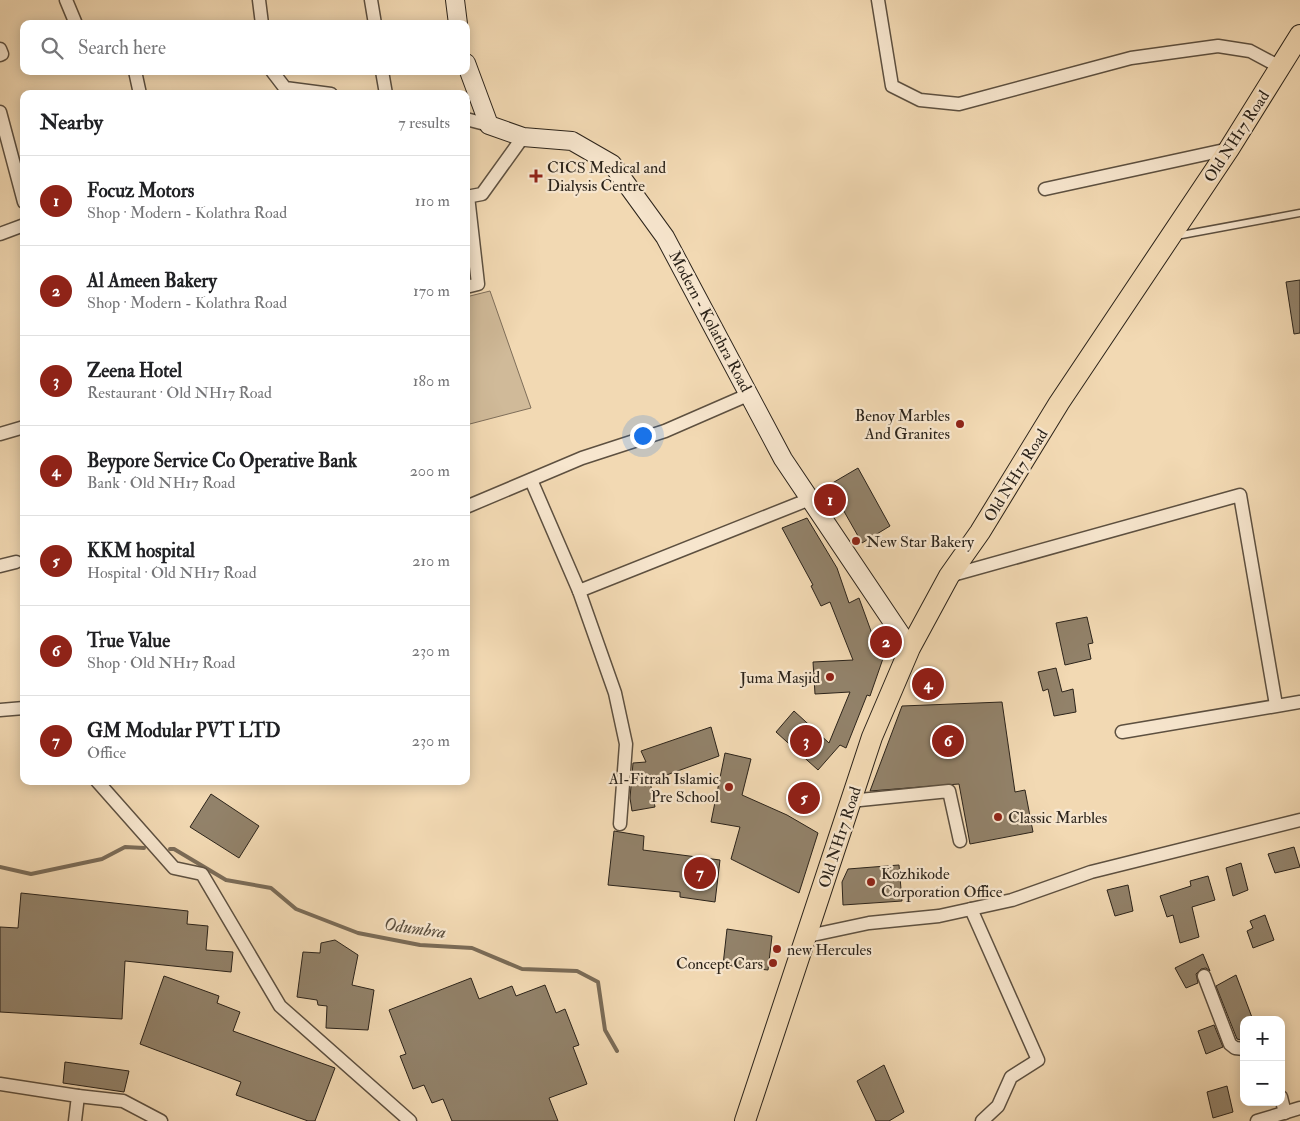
<!DOCTYPE html>
<html lang="en">
<head>
<meta charset="utf-8">
<style>
	body { margin:0; font-family:"IM FELL Double Pica",serif; background:#f2f2f2; color:#202124 }
	.controls { position:absolute; right:15px; bottom:15px; display:grid; overflow:hidden; border-radius:10px; box-shadow:0 2px 12px #0003 }
	.controls button { width:45px; height:45px; display:grid; place-items:center; padding:0; border:0; border-bottom:1px solid #e0e0e0; background:#fff; color:#202124; font:25px sans-serif }
	.you { position:absolute; left:642px; top:435px; width:18px; height:18px; margin:-12px; border:4px solid #fff; border-radius:50%; background:#1a73e8; box-shadow:0 0 0 8px #1a73e833 }
	.badge { display:grid; place-items:center; width:32px; height:32px; border-radius:50%; background:#8f2418; color:#fff; font-size:16px; font-weight:700 }
	.pin { position:absolute; translate:-50% -50%; border:2px solid #fff; box-shadow:0 1px 5px #0006 }
	.list { margin:0; padding:0; list-style:none }
	h2 { display:flex; justify-content:space-between; align-items:center; height:65px; margin:0; padding:0 20px; font-size:21px }
	h2 small { font-size:16px; font-weight:400; color:#757577 }
	.list li { display:grid; grid-template-columns:32px 1fr auto; gap:15px; align-items:center; box-sizing:border-box; height:90px; padding:0 20px; border-top:1px solid #e0e0e0 }
	.list b { display:block; font-size:19px; white-space:nowrap }
	.list p { margin:0; font-size:16px; white-space:nowrap; color:#757577 }
	.list em { font-size:16px; font-style:normal; color:#757577 }
	.icon { flex:none; width:28px; height:28px; fill:none; stroke:currentColor; stroke-width:2; stroke-linecap:round; stroke-linejoin:round }
	.map { position:relative; flex:none; width:1300px; height:1121px; overflow:hidden }
	.search { position:absolute; background:#fff; box-shadow:0 2px 12px #0003; left:20px; top:20px; width:450px; height:55px; display:flex; align-items:center; gap:12px; box-sizing:border-box; padding:0 18px; border-radius:10px; color:#757577; font-size:19px }
	.panel { position:absolute; background:#fff; box-shadow:0 2px 12px #0003; left:20px; top:90px; width:450px; height:695px; border-radius:10px }
	.map>svg:first-child { display:block }
	.green { fill:#d0ba99; stroke:#7e6e5a }
	.lines { fill:none; stroke-linecap:round; stroke-linejoin:round }
	.stream { stroke:#7a6b57; stroke-width:4 }
	.building { fill:#92826a; stroke:#2b231a }
	.service-casing { stroke:#5d5040; stroke-width:9 }
	.minor-casing { stroke:#5d5040; stroke-width:15 }
	.secondary-casing { stroke:#2b231a; stroke-width:20 }
	.primary-casing { stroke:#2b231a; stroke-width:22 }
	.service { stroke:#f7e6ce; stroke-width:6 }
	.minor { stroke:#f7e6ce; stroke-width:12 }
	.secondary { stroke:#f7e6ce; stroke-width:18 }
	.primary { stroke:#f2d9b3; stroke-width:20 }
	.poi-dot { fill:#8f2418; stroke:#f7e6ce; stroke-width:2 }
	.labels { text-anchor:middle; stroke-width:4.5; stroke-linejoin:round; paint-order:stroke }
	.street-label { font-size:16px; fill:#2b231a; stroke:#f7e6ce }
	.poi-label { font-size:16px; fill:#2b231a; stroke:#f7e6ce; text-anchor:start }
	.water-label { font-size:18px; font-style:italic; fill:#594d3d; stroke:#f7e6ce }
</style>
</head>
<body>
<div class="map">
<svg width="1300" height="1121" viewBox="0 0 1300 1121">
	<rect width="100%" height="100%" fill="#f2d9b3"/>
	<filter id="stains"><feTurbulence type="fractalNoise" baseFrequency=".004" numOctaves="4"/><feColorMatrix values="0 0 0 0 .2 0 0 0 0 .09 0 0 0 0 .02 0 0 0 .5 -.17"/></filter>
	<radialGradient id="worn" r=".72"><stop offset=".6" stop-color="#630" stop-opacity="0"/><stop offset="1" stop-color="#630" stop-opacity=".3"/></radialGradient>
	<!-- green -->
	<polygon class="green" points="490,291 531,408 466,425 466,297"/>
	<g class="lines">
		<!-- stream -->
		<g class="stream">
			<polyline points="170,849 174,849 226,880 271,888 296,909 358,933 420,945 472,948 522,969 577,971 598,982 605,1030 617,1051"/>
			<polyline points="0,867 31,874 102,859 125,847 144,848"/>
		</g>
	</g>
	<!-- building -->
	<g class="building">
		<polygon points="1300,280 1300,333 1294,334 1286,282"/>
		<polygon points="858,468 890,526 862,543 829,485"/>
		<polygon points="807,518 837,568 849,603 859,598 875,642 887,647 870,696 867,695 846,748 840,745 818,770 776,732 794,711 829,743 850,692 815,694 813,662 853,660 830,602 821,606 811,586 813,585 782,528"/>
		<polygon points="1087,617 1093,643 1088,644 1091,659 1065,665 1056,623"/>
		<polygon points="1056,668 1062,692 1073,689 1076,712 1054,716 1048,689 1043,691 1038,672"/>
		<polygon points="1002,702 1015,792 1025,790 1033,832 970,844 959,784 870,791 902,706"/>
		<polygon points="711,727 719,756 650,781 655,807 632,811 630,798 633,763 646,762 641,751"/>
		<polygon points="725,753 751,759 742,795 787,815 818,833 799,893 731,859 740,827 711,822"/>
		<polygon points="211,794 259,826 239,858 190,827"/>
		<polygon points="614,831 644,836 643,850 720,860 715,902 680,897 680,892 608,885"/>
		<polygon points="1294,847 1300,867 1275,873 1268,854"/>
		<polygon points="1241,863 1248,890 1233,896 1226,868"/>
		<polygon points="899,865 902,901 843,905 842,882 848,869"/>
		<polygon points="1208,876 1215,900 1192,907 1199,937 1180,943 1173,915 1167,917 1160,896 1191,886 1190,881"/>
		<polygon points="1128,885 1133,911 1115,916 1107,890"/>
		<polygon points="21,893 188,911 187,924 208,926 206,950 233,952 231,972 125,961 122,1019 0,1012 0,927 18,928"/>
		<polygon points="1265,915 1274,940 1253,948 1247,931 1253,928 1250,921"/>
		<polygon points="727,929 772,936 768,970 723,965"/>
		<polygon points="335,940 358,955 352,985 374,990 368,1030 326,1028 327,1006 318,1005 317,1000 297,997 303,952 320,953 321,943"/>
		<polygon points="1203,954 1210,971 1206,968 1201,969 1196,974 1198,983 1186,988 1175,968"/>
		<polygon points="1236,975 1253,1020 1244,1020 1244,1039 1241,1040 1237,1039 1216,986"/>
		<polygon points="164,976 219,996 217,1003 240,1012 233,1031 335,1068 315,1121 308,1121 236,1095 241,1082 140,1044"/>
		<polygon points="471,978 479,999 512,986 516,996 545,985 556,1013 565,1009 579,1045 573,1047 587,1084 549,1098 558,1121 452,1121 443,1099 432,1103 424,1085 413,1089 400,1056 406,1054 389,1010"/>
		<polygon points="1214,1025 1223,1047 1206,1054 1198,1031"/>
		<polygon points="65,1062 129,1071 124,1092 63,1083"/>
		<polygon points="884,1065 904,1112 889,1121 876,1121 857,1081"/>
		<polygon points="1227,1086 1233,1112 1213,1118 1207,1092"/>
	</g>
	<g class="lines">
		<defs>
			<polyline id="service" points="1176,236 1300,213"/>
			<g id="minor">
				<polyline points="66,0 76,24"/>
				<polyline points="259,0 262,24"/>
				<polyline points="371,0 375,24"/>
				<polyline points="878,0 892,86 920,100 959,104 1131,58 1218,46 1250,51 1280,67"/>
				<polyline points="0,49 2,54 0,55"/>
				<polyline points="135,71 140,94"/>
				<polyline points="272,71 285,88 331,94"/>
				<polyline points="382,71 386,94"/>
				<polyline points="0,112 24,202"/>
				<polyline points="466,119 489,125"/>
				<polyline points="1045,189 1229,149"/>
				<polyline points="466,197 482,194 523,137"/>
				<polyline points="0,234 24,225"/>
				<polyline points="466,287 478,284 468,196"/>
				<polyline points="0,434 24,427"/>
				<polyline points="531,480 579,591 810,499"/>
				<polyline points="466,507 582,458 665,431 750,394"/>
				<polyline points="0,566 16,562"/>
				<polyline points="949,576 1240,495 1276,705"/>
				<polyline points="579,591 615,693 626,744 620,824"/>
				<polyline points="0,710 24,708"/>
				<polyline points="1122,732 1300,702"/>
				<polyline points="97,781 174,868 202,874 280,1006 410,1121"/>
				<polyline points="850,801 949,791 960,841"/>
				<polyline points="971,909 1038,1060 1011,1077 998,1106 982,1121"/>
				<polyline points="808,936 869,923 939,916 1012,900 1091,872 1300,820"/>
				<polyline points="1204,976 1230,1044 1235,1048 1244,1049"/>
				<polyline points="0,1084 78,1096 75,1121"/>
				<polyline points="78,1096 123,1101 161,1121"/>
				<polyline points="1281,1097 1285,1113"/>
				<polyline points="1257,1121 1300,1108"/>
			</g>
			<g id="secondary">
				<polyline points="455,0 458,24"/>
				<polyline points="466,63 489,125 523,137 572,141 612,164 665,237 783,459 910,648"/>
			</g>
			<polyline id="primary" points="745,1121 872,737 910,648 949,576 980,532 1059,403 1229,149 1300,35"/>
		</defs>
		<!-- service casing -->
		<use href="#service" class="service-casing"/>
		<!-- minor casing -->
		<use href="#minor" class="minor-casing"/>
		<!-- secondary casing -->
		<use href="#secondary" class="secondary-casing"/>
		<!-- primary casing -->
		<use href="#primary" class="primary-casing"/>
		<!-- service -->
		<use href="#service" class="service"/>
		<!-- minor -->
		<use href="#minor" class="minor"/>
		<!-- secondary -->
		<use href="#secondary" class="secondary"/>
		<!-- primary -->
		<use href="#primary" class="primary"/>
	</g>
	<!-- markers -->
	<g class="poi-dot">
		<path d="M533.5 168.5h5v5h5v5h-5v5h-5v-5h-5v-5h5z"/>
		<circle cx="960" cy="424" r="5"/>
		<circle cx="856" cy="541" r="5"/>
		<circle cx="830" cy="677" r="5"/>
		<circle cx="729" cy="787" r="5"/>
		<circle cx="998" cy="817" r="5"/>
		<circle cx="871" cy="882" r="5"/>
		<circle cx="777" cy="949" r="5"/>
		<circle cx="773" cy="963" r="5"/>
	</g>
	<g class="labels">
		<!-- street labels -->
		<g class="street-label">
			<text transform="translate(1236 136) rotate(-57)" y="6">Old NH17 Road</text>
			<text transform="translate(711 321) rotate(62)" y="6">Modern - Kolathra Road</text>
			<text transform="translate(1015 475) rotate(-58)" y="6">Old NH17 Road</text>
			<text transform="translate(839 837) rotate(-72)" y="6">Old NH17 Road</text>
		</g>
		<!-- poi labels -->
		<g class="poi-label">
			<text x="547" y="173">CICS Medical and<tspan x="547" dy="18">Dialysis Centre</tspan></text>
			<text x="950" y="421" text-anchor="end">Benoy Marbles<tspan x="950" dy="18">And Granites</tspan></text>
			<text x="866" y="547">New Star Bakery</text>
			<text x="820" y="683" text-anchor="end">Juma Masjid</text>
			<text x="719" y="784" text-anchor="end">Al-Fitrah Islamic<tspan x="719" dy="18">Pre School</tspan></text>
			<text x="1008" y="823">Classic Marbles</text>
			<text x="881" y="879">Kozhikode<tspan x="881" dy="18">Corporation Office</tspan></text>
			<text x="787" y="955">new Hercules</text>
			<text x="763" y="969" text-anchor="end">Concept Cars</text>
		</g>
		<!-- water labels -->
		<g class="water-label">
			<text transform="translate(415 928) rotate(8)" y="6">Odumbra</text>
		</g>
	</g>
	<rect width="100%" height="100%" filter="url(#stains)"/>
	<rect width="100%" height="100%" fill="url(#worn)"/>
</svg>
<div class="controls">
<button>+</button>
<button>−</button>
</div>
<div class="you"></div>
<div class="pin badge" style="left:830px;top:500px">1</div>
<div class="pin badge" style="left:886px;top:642px">2</div>
<div class="pin badge" style="left:806px;top:741px">3</div>
<div class="pin badge" style="left:928px;top:684px">4</div>
<div class="pin badge" style="left:804px;top:798px">5</div>
<div class="pin badge" style="left:948px;top:741px">6</div>
<div class="pin badge" style="left:700px;top:873px">7</div>
<div class="search"><svg class="icon" aria-label="search" viewBox="0 0 24 24"><circle cx="10" cy="10" r="6"/><path d="M15 15l6 6"/></svg>Search here</div>
<section class="panel">
<h2>Nearby<small>7 results</small></h2>
<ul class="list">
<li><span class="badge">1</span><div><b>Focuz Motors</b><p>Shop · Modern - Kolathra Road</p></div><em>110 m</em></li>
<li><span class="badge">2</span><div><b>Al Ameen Bakery</b><p>Shop · Modern - Kolathra Road</p></div><em>170 m</em></li>
<li><span class="badge">3</span><div><b>Zeena Hotel</b><p>Restaurant · Old NH17 Road</p></div><em>180 m</em></li>
<li><span class="badge">4</span><div><b>Beypore Service Co Operative Bank</b><p>Bank · Old NH17 Road</p></div><em>200 m</em></li>
<li><span class="badge">5</span><div><b>KKM hospital</b><p>Hospital · Old NH17 Road</p></div><em>210 m</em></li>
<li><span class="badge">6</span><div><b>True Value</b><p>Shop · Old NH17 Road</p></div><em>230 m</em></li>
<li><span class="badge">7</span><div><b>GM Modular PVT LTD</b><p>Office</p></div><em>230 m</em></li>
</ul>
</section>
</div>
</body>
</html>
